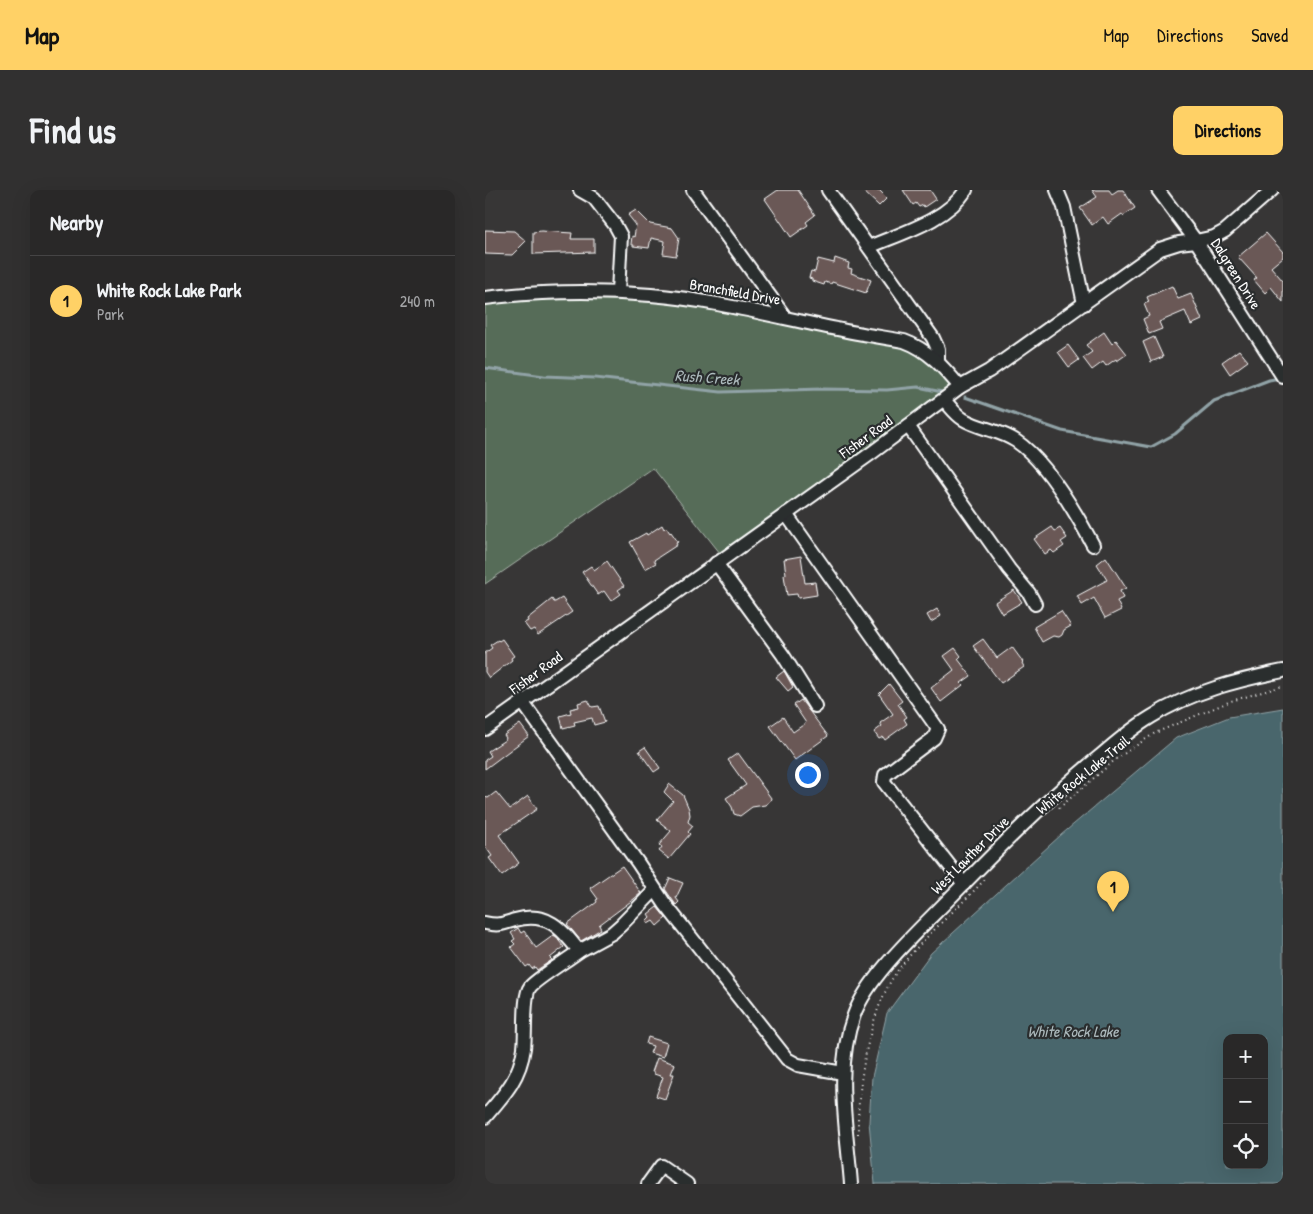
<!DOCTYPE html>
<html lang="en">
<head>
<meta charset="utf-8">
<style>
	body { margin:0; font-family:"Patrick Hand",sans-serif; background:#313030; color:#f1f3f6 }
	.controls { position:absolute; right:15px; bottom:15px; display:grid; overflow:hidden; border-radius:10px; box-shadow:0 5px 20px #0002 }
	.controls button { width:45px; height:45px; display:grid; place-items:center; padding:0; border:0; border-bottom:1px solid #454445; background:#292828; color:#f1f3f6; font:25px sans-serif }
	.you { position:absolute; left:322px; top:584px; width:18px; height:18px; margin:-12px; border:4px solid #fff; border-radius:50%; background:#1a73e8; box-shadow:0 0 0 8px #1a73e833 }
	.badge { display:grid; place-items:center; width:32px; height:32px; border-radius:50%; background:#ffd166; color:#111; font-size:16px; font-weight:700 }
	.pin { position:absolute; translate:-50% -41px; filter:drop-shadow(0 1px 2px #0008) }
	.pin::after { content:''; position:absolute; top:26px; width:18px; height:15px; background:inherit; clip-path:polygon(0 0,100% 0,50% 100%) }
	.list { margin:0; padding:0; list-style:none }
	h2 { display:flex; justify-content:space-between; align-items:center; height:65px; margin:0; padding:0 20px; font-size:21px }
	h2 small { font-size:16px; font-weight:400; color:#a5a6a8 }
	.list li { display:grid; grid-template-columns:32px 1fr auto; gap:15px; align-items:center; box-sizing:border-box; height:90px; padding:0 20px; border-top:1px solid #454445 }
	.list b { display:block; font-size:19px; white-space:nowrap }
	.list p { margin:0; font-size:16px; white-space:nowrap; color:#a5a6a8 }
	.list em { font-size:16px; font-style:normal; color:#a5a6a8 }
	.icon { flex:none; width:28px; height:28px; fill:none; stroke:currentColor; stroke-width:2; stroke-linecap:round; stroke-linejoin:round }
	.map { position:relative; flex:none; width:798px; height:994px; overflow:hidden; border-radius:10px }
	header { display:flex; align-items:center; gap:30px; box-sizing:border-box; height:70px; padding:0 25px; background:#ffd166; color:#111 }
	header strong { font-size:24px }
	nav { display:flex; gap:28px; margin-inline-start:auto; font-size:18px }
	.intro { display:flex; align-items:center; justify-content:space-between; box-sizing:border-box; height:120px; padding:0 30px }
	h1 { margin:0; font-size:35px }
	.button { padding:12px 22px; border-radius:10px; background:#ffd166; color:#111; font-size:18px; font-weight:700 }
	main { display:flex; gap:30px; padding:0 30px }
	aside { flex:1; background:#292828; border-radius:10px; box-shadow:0 5px 20px #0002 }
	.map>svg:first-child { display:block }
	.green { fill:#566c58; stroke:#aab6ac }
	.water { fill:#48666c; stroke:#91a3a7; fill-rule:evenodd }
	.lines { fill:none; stroke-linecap:round; stroke-linejoin:round }
	.stream { stroke:#91a3a7; stroke-width:3 }
	.building { fill:#6b5857; stroke:#fff }
	.minor-casing { stroke:#fff; stroke-width:16 }
	.path { stroke:#fff; stroke-width:2; stroke-dasharray:1 4; stroke-linecap:butt }
	.minor { stroke:#2a2d2e; stroke-width:12 }
	.labels { text-anchor:middle; stroke-width:4.5; stroke-linejoin:round; paint-order:stroke }
	.street-label { font-size:15px; fill:#fff; stroke:#2a2d2e }
	.water-label { font-size:16px; font-style:italic; fill:#adbabd; stroke:#2a2d2e }
</style>
</head>
<body>
<header>
<strong>Map</strong>
<nav><a>Map</a><a>Directions</a><a>Saved</a></nav>
</header>
<div class="intro"><h1>Find us</h1><a class="button">Directions</a></div>
<main>
<aside>
<h2>Nearby<small></small></h2>
<ul class="list">
<li><span class="badge">1</span><div><b>White Rock Lake Park</b><p>Park</p></div><em>240 m</em></li>
</ul>
</aside>
<div class="map">
<svg width="798" height="994" viewBox="0 0 798 994">
	<rect width="100%" height="100%" fill="#373636"/>
	<filter id="ink" filterUnits="userSpaceOnUse"><feTurbulence type="fractalNoise" baseFrequency=".02" numOctaves="2"/><feDisplacementMap in="SourceGraphic" scale="10" xChannelSelector="R" yChannelSelector="G"/><feConvolveMatrix kernelMatrix="1 2 1 2 8 2 1 2 1" color-interpolation-filters="sRGB"/></filter>
	<g filter="url(#ink)">
		<!-- green -->
		<polygon class="green" points="73,107 134,107 221,117 420,158 437,165 468,196 358,277 235,363 168,278 0,394 0,113"/>
		<!-- water -->
		<path class="water" d="M798,518V994H390L384,932L387,887L402,823L446,763L576,645L691,548L744,527ZM742,848H779V975H742Z"/>
		<g class="lines">
			<!-- stream -->
			<g class="stream">
				<polyline points="0,178 59,186 110,188 236,202 337,199 402,200 433,197 457,202"/>
				<polyline points="480,207 577,241 666,257 690,244 729,211 784,190 795,188"/>
			</g>
		</g>
		<!-- building -->
		<g class="building">
			<polygon points="293,0 313,0 330,25 321,32 323,35 306,47 280,9"/>
			<polygon points="377,0 394,0 402,8 394,16"/>
			<polygon points="418,0 445,0 451,9 439,17 438,15 434,17 431,13 428,15"/>
			<polygon points="607,0 624,0 627,4 633,0 638,0 650,18 638,26 637,24 623,34 618,27 607,35 595,18 612,7"/>
			<polygon points="151,20 165,34 187,38 194,48 191,66 178,64 180,51 166,48 164,58 148,56 148,54 146,54 147,46 149,47 151,35 143,25"/>
			<polygon points="0,40 29,41 41,51 27,65 0,64"/>
			<polygon points="56,41 87,43 86,49 109,49 109,62 48,64 48,42"/>
			<polygon points="781,43 798,62 798,67 786,77 798,91 798,112 786,97 780,103 769,90 772,88 753,67"/>
			<polygon points="350,68 364,73 363,78 367,79 366,83 386,90 381,103 347,92 346,94 340,92 339,95 327,91 327,89 324,88 326,81 330,82 333,69 349,73"/>
			<polygon points="687,96 693,109 706,104 717,130 706,135 700,121 674,132 677,139 664,144 658,129 664,126 659,114 664,112 662,107"/>
			<polygon points="619,142 627,154 631,150 642,164 632,171 631,169 621,176 618,172 607,180 598,168 607,162 601,155"/>
			<polygon points="669,147 678,167 666,172 658,152"/>
			<polygon points="583,155 594,170 584,177 573,162"/>
			<polygon points="754,160 763,171 745,184 737,172"/>
			<polygon points="177,335 179,339 181,337 185,343 186,342 193,352 191,353 192,355 169,370 171,373 160,379 145,352 161,343 162,345"/>
			<polygon points="567,337 570,341 575,338 582,348 576,352 579,356 569,363 566,360 560,364 549,349"/>
			<polygon points="316,366 320,393 330,392 332,405 313,408 312,404 302,405 299,385 301,384 299,369"/>
			<polygon points="621,367 641,398 635,401 638,408 632,411 636,420 620,428 609,408 597,415 592,406 622,390 612,374"/>
			<polygon points="122,371 139,396 133,400 136,404 126,411 119,401 113,405 97,382 106,376 109,380"/>
			<polygon points="529,400 537,412 517,424 510,412"/>
			<polygon points="77,408 87,422 53,445 49,439 45,441 39,433 43,431 42,429 67,409 69,412 70,412"/>
			<polygon points="452,419 456,426 446,432 442,425"/>
			<polygon points="576,421 586,436 579,440 577,445 574,447 568,446 557,452 549,437"/>
			<polygon points="17,449 29,466 26,468 27,470 4,488 0,482 0,463 7,458 5,455 13,450 14,451"/>
			<polygon points="498,449 512,468 527,457 538,472 537,473 539,477 516,493 488,456"/>
			<polygon points="470,458 476,466 473,469 486,486 476,493 478,495 456,512 446,498 469,480 459,466"/>
			<polygon points="299,481 308,497 303,501 291,487"/>
			<polygon points="404,494 417,511 413,514 422,527 419,529 422,534 400,550 398,547 394,549 389,542 397,536 395,533 408,524 394,504"/>
			<polygon points="103,510 107,517 114,516 120,532 109,535 107,528 89,532 90,535 78,538 75,526 86,523 85,519 94,517 93,513"/>
			<polygon points="316,510 343,546 310,570 285,536 298,527 308,542 321,533 309,515"/>
			<polygon points="35,534 44,546 0,579 0,570 6,566 3,561 20,550 21,548 19,545"/>
			<polygon points="160,557 175,578 169,582 154,561"/>
			<polygon points="253,563 286,608 285,611 280,615 267,617 255,626 249,624 247,617 241,608 261,595 243,570"/>
			<polygon points="184,594 198,605 204,619 205,625 203,632 208,636 203,642 205,644 184,669 174,661 177,657 174,655 186,641 172,630 188,611 179,602"/>
			<polygon points="11,602 25,619 43,606 52,619 14,645 34,673 17,686 4,668 7,666 0,656 0,607 3,608"/>
			<polygon points="137,676 156,703 149,709 114,735 116,739 96,751 82,734 112,712 111,710 113,709 105,698"/>
			<polygon points="185,688 198,693 191,708 194,712 191,715 180,699"/>
			<polygon points="172,717 181,728 172,736 168,731 163,734 161,731 165,727 163,724"/>
			<polygon points="33,738 36,743 39,741 51,758 69,745 79,757 65,768 67,770 52,780 50,777 47,779 44,775 41,777 26,757 30,754 27,751 30,749 26,743"/>
			<polygon points="163,847 182,853 178,867 165,863 168,856 161,854"/>
			<polygon points="172,868 190,874 186,884 189,884 180,909 171,906 178,887 169,884 169,882 167,882"/>
		</g>
		<g class="lines">
			<defs>
				<g id="minor">
					<polyline points="95,0 109,8 130,35 136,46 133,102"/>
					<polyline points="208,0 300,127"/>
					<polyline points="343,0 448,148 453,159 453,171"/>
					<polyline points="572,0 579,17 599,114"/>
					<polyline points="673,0 711,51 798,187"/>
					<path d="M384,57C416,43 461,31 481,0"/>
					<path d="M0,108C56,101 110,100 166,105C229,110 291,127 352,139C374,144 397,147 419,151C444,160 459,178 475,197"/>
					<path d="M459,210C465,216 470,224 478,229C494,239 515,240 531,251C561,271 591,323 608,355"/>
					<polyline points="423,236 524,379 544,403 550,414"/>
					<polyline points="301,324 453,539 449,548 400,585 399,592 479,694"/>
					<polyline points="231,373 298,465 330,516"/>
					<polyline points="38,513 153,673 180,714 302,869 313,875 358,883"/>
					<polyline points="0,539 388,262 475,197 504,181 675,59 694,53 711,51 729,47 740,41 787,0"/>
					<path d="M0,733C14,736 17,734 30,730C62,721 76,738 94,761C84,769 51,789 45,797C38,806 41,845 39,858C35,888 19,905 0,927"/>
					<polyline points="94,761 127,743 136,735 170,700"/>
					<polyline points="163,994 176,976 202,994"/>
					<path d="M366,994C362,939 349,879 369,825C383,786 435,739 464,709C513,659 561,610 615,566C631,552 648,538 666,527C705,502 754,490 798,481"/>
				</g>
			</defs>
			<!-- minor casing -->
			<use href="#minor" class="minor-casing"/>
			<!-- path -->
			<g class="path">
				<polyline points="574,618 631,569 670,543 746,511 798,496"/>
				<path d="M373,944C372,895 384,820 413,780C439,746 474,718 502,687"/>
			</g>
			<!-- minor -->
			<use href="#minor" class="minor"/>
		</g>
	</g>
	<g class="labels">
		<!-- street labels -->
		<g class="street-label">
			<text transform="translate(751 84) rotate(58)" y="5">Dalgreen Drive</text>
			<text transform="translate(250 102) rotate(10)" y="5">Branchfield Drive</text>
			<text transform="translate(381 247) rotate(-36)" y="5">Fisher Road</text>
			<text transform="translate(51 483) rotate(-36)" y="5">Fisher Road</text>
			<text transform="translate(598 585) rotate(-39)" y="5">White Rock Lake Trail</text>
			<text transform="translate(485 665) rotate(-45)" y="5">West Lawther Drive</text>
		</g>
		<!-- water labels -->
		<g class="water-label">
			<text transform="translate(222 187) rotate(4)" y="6">Rush Creek</text>
			<text x="588" y="847">White Rock Lake</text>
		</g>
	</g>
</svg>
<div class="controls">
<button>+</button>
<button>−</button>
<button><svg class="icon" aria-label="locate" viewBox="0 0 24 24"><circle cx="12" cy="12" r="6"/><path d="M12 2v4M12 18v4M2 12h4M18 12h4"/></svg></button>
</div>
<div class="you"></div>
<div class="pin badge" style="left:628px;top:722px">1</div>
</div>
</main>
</body>
</html>
